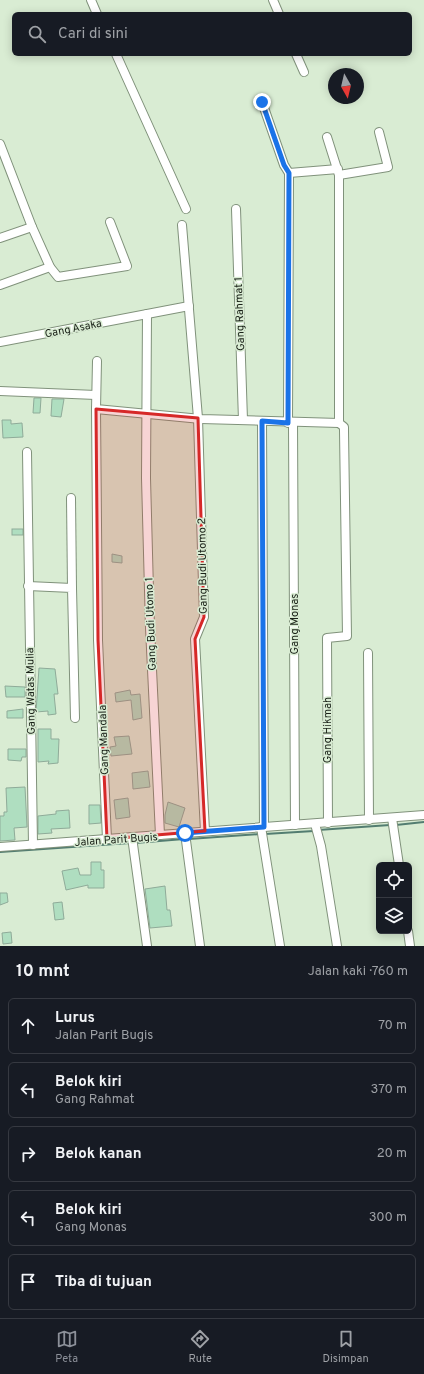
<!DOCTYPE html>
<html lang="id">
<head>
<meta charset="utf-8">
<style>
	body { margin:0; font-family:Overpass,sans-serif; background:#20242c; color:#f1f3f6 }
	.controls { position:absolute; right:12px; bottom:12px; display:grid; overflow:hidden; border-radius:6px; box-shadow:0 2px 10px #0003 }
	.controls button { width:36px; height:36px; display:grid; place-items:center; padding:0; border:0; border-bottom:1px solid #363941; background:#171b24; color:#f1f3f6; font:20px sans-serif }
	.compass { position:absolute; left:328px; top:68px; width:36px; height:36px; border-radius:50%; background:#171b24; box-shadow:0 2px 10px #0003; rotate:172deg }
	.stop { position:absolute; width:12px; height:12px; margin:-9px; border:3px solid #1a73e8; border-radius:50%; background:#fff }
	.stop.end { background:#1a73e8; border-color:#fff; box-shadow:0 1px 4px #0008 }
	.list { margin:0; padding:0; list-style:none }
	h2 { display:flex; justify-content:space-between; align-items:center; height:52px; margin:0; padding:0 16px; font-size:17px }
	h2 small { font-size:13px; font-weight:400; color:#9ea1a6 }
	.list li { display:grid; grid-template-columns:26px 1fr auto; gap:12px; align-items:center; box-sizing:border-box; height:56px; margin:0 8px 8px; padding:0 8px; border:1px solid #363941; border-radius:6px }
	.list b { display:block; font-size:15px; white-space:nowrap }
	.list p { margin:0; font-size:13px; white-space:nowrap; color:#9ea1a6 }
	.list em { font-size:13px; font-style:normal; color:#9ea1a6 }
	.icon { flex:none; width:22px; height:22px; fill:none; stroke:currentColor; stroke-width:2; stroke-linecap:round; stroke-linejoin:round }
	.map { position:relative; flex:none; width:424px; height:946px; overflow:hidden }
	.search { position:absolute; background:#171b24; box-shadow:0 2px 10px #0003; left:12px; right:12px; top:12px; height:44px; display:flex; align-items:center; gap:10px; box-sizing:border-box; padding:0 14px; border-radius:6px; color:#9ea1a6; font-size:15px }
	.sheet { height:372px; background:#171b24 }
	nav { display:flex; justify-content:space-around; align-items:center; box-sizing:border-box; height:56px; border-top:1px solid #363941; background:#171b24; font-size:11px; color:#9ea1a6 }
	nav a { display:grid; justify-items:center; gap:2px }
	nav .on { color:#8c9099 }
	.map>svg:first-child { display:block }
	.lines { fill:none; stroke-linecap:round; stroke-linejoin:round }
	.stream { stroke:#537d71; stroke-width:2 }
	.building { fill:#afdec0; stroke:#8fab99 }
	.minor-casing { stroke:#80927b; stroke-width:10 }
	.minor { stroke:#fff; stroke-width:8 }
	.route { stroke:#1a73e8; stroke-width:5 }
	.marked { fill:#d62828; fill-opacity:0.2; stroke:#d62828; stroke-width:3; stroke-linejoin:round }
	.labels { text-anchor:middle; stroke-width:3; stroke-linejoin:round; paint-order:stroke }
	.street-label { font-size:11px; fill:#1a2118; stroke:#d9ecd3 }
</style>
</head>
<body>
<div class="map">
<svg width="424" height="946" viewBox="0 0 424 946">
	<rect width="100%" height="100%" fill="#d9ecd3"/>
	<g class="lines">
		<!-- stream -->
		<g class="stream">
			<polyline points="396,825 424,822"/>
			<polyline points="318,830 390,825"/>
			<polyline points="265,834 314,831"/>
			<polyline points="189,839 260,834"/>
			<polyline points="135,843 184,839"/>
			<polyline points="0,852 130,843"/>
		</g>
	</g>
	<!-- building -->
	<g class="building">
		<polygon points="34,398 41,398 40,413 33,413"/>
		<polygon points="52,399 64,399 61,417 51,416"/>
		<polygon points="2,420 11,420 11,424 22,423 23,437 3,438"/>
		<rect x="12" y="529" width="11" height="6"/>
		<polygon points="112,554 122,556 122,563 112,562"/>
		<polygon points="39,668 55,669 58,694 54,694 56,714 48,715 48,711 36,712"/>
		<polygon points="5,686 25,687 25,697 6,697"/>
		<polygon points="130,690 131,695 140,694 142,718 133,720 131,700 116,702 115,693"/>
		<polygon points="23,709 23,718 7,718 7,711"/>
		<polygon points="38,729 51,729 51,739 59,739 58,763 48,764 49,761 38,762"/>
		<polygon points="129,736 132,754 111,756 110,747 116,746 114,737"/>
		<polygon points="8,749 26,749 26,757 22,757 21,761 8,760"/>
		<polygon points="148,771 150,787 133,789 132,773"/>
		<polygon points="25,787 27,827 14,828 15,840 0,841 0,816 4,816 4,812 7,812 6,788"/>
		<polygon points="128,798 130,817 116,819 114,800"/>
		<polygon points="168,802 185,808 179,827 165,823 165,815"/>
		<polygon points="89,805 100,805 101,823 89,824"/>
		<polygon points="69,810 70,828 51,829 52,833 38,834 38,816 56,814 56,811"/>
		<polygon points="91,862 101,862 101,870 104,870 104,888 88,888 88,885 66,890 62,871 78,868 80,875 91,875"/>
		<polygon points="165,886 167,910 170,910 172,926 150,928 145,889"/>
		<polygon points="0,893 7,893 8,902 0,905"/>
		<polygon points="62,902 64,919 55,920 53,903"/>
		<polygon points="11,932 12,943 3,944 2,933"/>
	</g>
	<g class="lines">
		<defs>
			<g id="minor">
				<polyline points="91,0 97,14"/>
				<polyline points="273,0 279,14"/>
				<polyline points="116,54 186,209"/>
				<polyline points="296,54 304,72"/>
				<polyline points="262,102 284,165 289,173 288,423"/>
				<polyline points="0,144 32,227 50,267 58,277 127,266 110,222"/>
				<polyline points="289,173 338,169"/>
				<polyline points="339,175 388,167 379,132"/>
				<polyline points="236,209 243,420"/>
				<polyline points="182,225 198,418 204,617 195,639 205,831"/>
				<polyline points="0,238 32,227"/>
				<polyline points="0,285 50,267"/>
				<polyline points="147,314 146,478 150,628 160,835"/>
				<polyline points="0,342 189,306"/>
				<polyline points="97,361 96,409 201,419 339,423 339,175 327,137"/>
				<polyline points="0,391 96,395"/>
				<polyline points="96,409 98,640 107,839"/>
				<polyline points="262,421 264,827"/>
				<polyline points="293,423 295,825"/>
				<polyline points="27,452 33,845"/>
				<polyline points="71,498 72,588"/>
				<polyline points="28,586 72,588 75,718"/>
				<polyline points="368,653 369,820"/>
				<polyline points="392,818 399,865"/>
				<polyline points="328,823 327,638 347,636 344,431 344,427 339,423"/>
				<polyline points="315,824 321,846 337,946"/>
				<polyline points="261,827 280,946"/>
				<polyline points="185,833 200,946"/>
				<polyline points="132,837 147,946"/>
				<polyline points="0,847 424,815"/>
				<polyline points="408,931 410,946"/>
			</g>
		</defs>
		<!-- minor casing -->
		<use href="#minor" class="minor-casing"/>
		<!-- minor -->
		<use href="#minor" class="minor"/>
	</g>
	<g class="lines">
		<!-- route -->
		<polyline class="route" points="185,833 264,827 262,421 288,423 289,173 284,165 262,102"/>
	</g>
	<!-- marked area -->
	<path class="marked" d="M96,409L198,418L204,617L195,639L205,831L107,839L98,640Z"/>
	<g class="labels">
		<!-- street labels -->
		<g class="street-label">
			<text transform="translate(239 314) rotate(-92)" y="4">Gang Rahmat 1</text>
			<text transform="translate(73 328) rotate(-11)" y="4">Gang Asaka</text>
			<text transform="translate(202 566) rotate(-91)" y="4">Gang Budi Utomo 2</text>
			<text transform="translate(150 624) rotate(-92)" y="4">Gang Budi Utomo 1</text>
			<text transform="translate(294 624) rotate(-90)" y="4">Gang Monas</text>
			<text transform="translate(30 691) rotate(-91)" y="4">Gang Watas Mulia</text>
			<text transform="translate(327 730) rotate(-90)" y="4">Gang Hikmah</text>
			<text transform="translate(103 740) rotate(-92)" y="4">Gang Mandala</text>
			<text transform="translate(116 839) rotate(-4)" y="4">Jalan Parit Bugis</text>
		</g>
	</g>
</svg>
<div class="controls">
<button><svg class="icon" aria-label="locate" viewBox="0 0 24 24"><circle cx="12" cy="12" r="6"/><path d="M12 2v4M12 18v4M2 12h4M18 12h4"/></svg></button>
<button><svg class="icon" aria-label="layers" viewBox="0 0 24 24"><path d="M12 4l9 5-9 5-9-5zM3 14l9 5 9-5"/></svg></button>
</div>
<svg class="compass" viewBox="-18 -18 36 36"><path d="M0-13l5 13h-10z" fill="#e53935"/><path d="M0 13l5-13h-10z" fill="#9ea1a6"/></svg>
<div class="stop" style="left:185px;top:833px"></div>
<div class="stop end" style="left:262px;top:102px"></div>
<div class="search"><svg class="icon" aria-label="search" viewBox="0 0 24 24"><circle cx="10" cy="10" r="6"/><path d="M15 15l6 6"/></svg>Cari di sini</div>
</div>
<section class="sheet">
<h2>10 mnt<small>Jalan kaki · 760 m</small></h2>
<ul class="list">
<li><svg class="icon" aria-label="ahead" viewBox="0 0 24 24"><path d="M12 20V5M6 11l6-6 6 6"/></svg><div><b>Lurus</b><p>Jalan Parit Bugis</p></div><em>70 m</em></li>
<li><svg class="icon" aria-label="left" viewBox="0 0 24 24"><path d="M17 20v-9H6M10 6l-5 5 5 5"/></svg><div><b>Belok kiri</b><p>Gang Rahmat</p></div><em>370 m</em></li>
<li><svg class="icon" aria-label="right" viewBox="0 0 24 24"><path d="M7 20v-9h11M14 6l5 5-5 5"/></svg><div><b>Belok kanan</b></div><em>20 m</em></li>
<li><svg class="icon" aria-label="left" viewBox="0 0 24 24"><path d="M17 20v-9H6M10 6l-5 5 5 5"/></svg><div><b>Belok kiri</b><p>Gang Monas</p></div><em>300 m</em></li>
<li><svg class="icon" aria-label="arrive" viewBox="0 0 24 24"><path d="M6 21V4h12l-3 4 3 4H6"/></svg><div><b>Tiba di tujuan</b></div></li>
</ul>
</section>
<nav>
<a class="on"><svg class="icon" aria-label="map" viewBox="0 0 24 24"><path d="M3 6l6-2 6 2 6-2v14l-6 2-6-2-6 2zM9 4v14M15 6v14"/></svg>Peta</a>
<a><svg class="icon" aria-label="directions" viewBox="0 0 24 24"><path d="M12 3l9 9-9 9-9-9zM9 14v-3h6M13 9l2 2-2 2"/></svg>Rute</a>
<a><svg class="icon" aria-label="saved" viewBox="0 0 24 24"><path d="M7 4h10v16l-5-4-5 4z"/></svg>Disimpan</a>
</nav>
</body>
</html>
